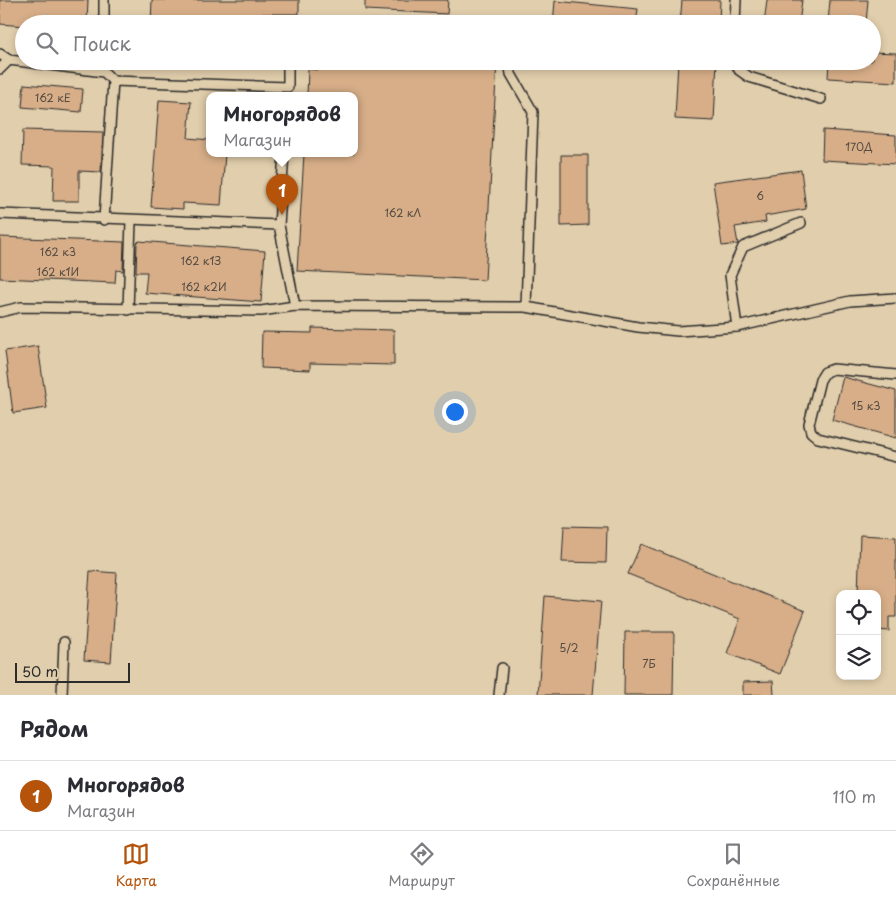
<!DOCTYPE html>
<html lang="ru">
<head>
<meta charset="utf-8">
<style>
	body { margin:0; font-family:"Playpen Sans",sans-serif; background:#f2f2f3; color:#2b2b33 }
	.controls { position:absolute; right:15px; bottom:15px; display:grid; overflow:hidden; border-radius:10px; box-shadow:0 2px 8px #0003 }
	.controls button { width:45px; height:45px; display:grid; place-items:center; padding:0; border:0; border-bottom:1px solid #e1e1e2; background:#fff; color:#2b2b33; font:25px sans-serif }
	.scale { position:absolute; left:15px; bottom:12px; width:115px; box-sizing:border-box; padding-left:5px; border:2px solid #2b2b2b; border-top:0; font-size:14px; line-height:18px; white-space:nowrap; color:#2b2b2b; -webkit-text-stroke:4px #e1ceac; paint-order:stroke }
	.you { position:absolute; left:454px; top:411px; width:18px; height:18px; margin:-12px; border:4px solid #fff; border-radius:50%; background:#1a73e8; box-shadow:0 0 0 8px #1a73e833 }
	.badge { display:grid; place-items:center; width:32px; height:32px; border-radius:50%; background:#b45309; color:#fff; font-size:16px; font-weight:700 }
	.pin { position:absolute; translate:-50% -41px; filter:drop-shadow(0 1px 2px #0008) }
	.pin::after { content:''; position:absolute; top:26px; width:18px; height:15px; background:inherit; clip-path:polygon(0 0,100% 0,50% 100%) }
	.popup { position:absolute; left:206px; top:92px; width:152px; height:65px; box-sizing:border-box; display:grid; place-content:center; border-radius:10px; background:#fff; filter:drop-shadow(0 1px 4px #0005); font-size:16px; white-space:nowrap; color:#7c7c81 }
	.popup b { font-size:19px; color:#2b2b33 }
	.popup::after { content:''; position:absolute; left:50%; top:100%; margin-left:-10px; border:10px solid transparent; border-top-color:#fff }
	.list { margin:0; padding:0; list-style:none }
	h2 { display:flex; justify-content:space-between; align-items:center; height:65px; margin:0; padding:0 20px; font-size:21px }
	h2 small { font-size:16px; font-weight:400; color:#7c7c81 }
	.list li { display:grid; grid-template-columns:32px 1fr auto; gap:15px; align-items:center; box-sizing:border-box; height:70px; padding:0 20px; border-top:1px solid #e1e1e2 }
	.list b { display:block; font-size:19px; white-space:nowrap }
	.list p { margin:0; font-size:16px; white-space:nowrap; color:#7c7c81 }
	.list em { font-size:16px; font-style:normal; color:#7c7c81 }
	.icon { flex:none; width:28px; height:28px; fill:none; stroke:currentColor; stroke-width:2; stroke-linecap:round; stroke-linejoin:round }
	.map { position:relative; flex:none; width:896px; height:695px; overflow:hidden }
	.search { position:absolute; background:#fff; box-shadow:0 2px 8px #0003; left:15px; right:15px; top:15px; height:55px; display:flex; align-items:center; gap:12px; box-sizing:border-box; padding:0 18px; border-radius:28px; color:#7c7c81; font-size:19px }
	.sheet { height:135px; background:#fff }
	nav { display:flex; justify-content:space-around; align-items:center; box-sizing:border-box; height:70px; border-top:1px solid #e1e1e2; background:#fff; font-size:14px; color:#7c7c81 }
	nav a { display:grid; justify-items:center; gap:2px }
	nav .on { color:#b45309 }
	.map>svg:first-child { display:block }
	.building { fill:#d7ae88; stroke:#2b2b2b }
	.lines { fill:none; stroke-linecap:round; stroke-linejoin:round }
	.service-casing { stroke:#2b2b2b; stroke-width:12 }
	.service { stroke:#e1ceac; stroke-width:9 }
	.labels { text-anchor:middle; stroke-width:4; stroke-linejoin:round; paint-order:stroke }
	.number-label { font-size:11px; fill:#564c42 }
</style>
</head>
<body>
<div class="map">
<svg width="896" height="695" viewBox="0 0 896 695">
	<rect width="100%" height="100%" fill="#e1ceac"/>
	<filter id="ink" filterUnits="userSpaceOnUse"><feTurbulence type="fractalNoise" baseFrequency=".02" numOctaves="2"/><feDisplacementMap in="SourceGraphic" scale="10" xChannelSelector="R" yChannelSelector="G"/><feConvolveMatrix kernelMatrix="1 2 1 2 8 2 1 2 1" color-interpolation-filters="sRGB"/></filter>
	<g filter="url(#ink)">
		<!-- building -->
		<g class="building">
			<polygon points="0,0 88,0 87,24 24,24 24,26 0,24"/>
			<polygon points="152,0 299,0 299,14 262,14 262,24 151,24"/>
			<polygon points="365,0 448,0 447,14 365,10"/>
			<polygon points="682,0 720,0 719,24 680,24"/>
			<polygon points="767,0 802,0 799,24 764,24"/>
			<polygon points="830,0 868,0 866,24 828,22"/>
			<polygon points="555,1 638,9 636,24 553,24"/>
			<polygon points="872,52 896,53 896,82 828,78 829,61 872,61"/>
			<polygon points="319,61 497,61 485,280 297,271 304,154 354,154 354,96 307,96 308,69 318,70"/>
			<polygon points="678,61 717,61 714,121 675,119"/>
			<polygon points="24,84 83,89 81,112 22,107"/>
			<polygon points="159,100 191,102 188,138 210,140 210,154 225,154 221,205 183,203 183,209 151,207"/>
			<polygon points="23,130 103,132 101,172 79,171 79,201 53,201 54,166 22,165"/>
			<polygon points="823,130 896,135 896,164 822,160"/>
			<polygon points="561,155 588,155 588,225 561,226"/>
			<polygon points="801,170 806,209 765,216 766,222 735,227 738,244 722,246 713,182"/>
			<polygon points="0,237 124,242 123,271 116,270 115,283 0,278"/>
			<polygon points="139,241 265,251 261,302 145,293 147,272 136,272 137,243"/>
			<polygon points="312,328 394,330 394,365 310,363 310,370 261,368 262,332 312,333"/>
			<polygon points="38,346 47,408 13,413 5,351"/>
			<polygon points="843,377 896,391 896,438 832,420"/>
			<polygon points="564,526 607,527 606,563 562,562"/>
			<polygon points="860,535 896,537 896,617 889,617 889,631 877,630 877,594 858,594"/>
			<polygon points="641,544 805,611 780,674 727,653 740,619 628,574"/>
			<polygon points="90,571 117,573 111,662 84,660"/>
			<polygon points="545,596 601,601 593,695 538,695"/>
			<polygon points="625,632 674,632 673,695 624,695"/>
			<polygon points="773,681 774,695 743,695 743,682"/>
		</g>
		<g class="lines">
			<defs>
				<g id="service">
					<polyline points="104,24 104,0"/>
					<polyline points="735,24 736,0"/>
					<polyline points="0,54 9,60"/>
					<polyline points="509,61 511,74 533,112 526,307"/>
					<polyline points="735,61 739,70 749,77 821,99"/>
					<polyline points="0,69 9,60 104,72 113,81 288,87 288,61"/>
					<polyline points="0,214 279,225 295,306"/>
					<polyline points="104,220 113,81"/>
					<polyline points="279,225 284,154"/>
					<polyline points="128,310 131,221"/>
					<polyline points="0,312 21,307 261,311 295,306 526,307 638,327 678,331 737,327 850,301 896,298"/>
					<polyline points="737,327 730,275 743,247 801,223"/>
					<polyline points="896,375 833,369 825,372 820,380 809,424 811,432 818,438 896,457"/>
					<polyline points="62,695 64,642"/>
					<polyline points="499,695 502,668"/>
				</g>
			</defs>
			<!-- service casing -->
			<use href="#service" class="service-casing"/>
			<!-- service -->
			<use href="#service" class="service"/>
		</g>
	</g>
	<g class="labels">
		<!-- number labels -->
		<g class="number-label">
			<text x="53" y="102">162 кЕ</text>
			<text x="859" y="151">170Д</text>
			<text x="760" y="200">6</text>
			<text x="403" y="217">162 кЛ</text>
			<text x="58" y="256">162 к3</text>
			<text x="201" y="265">162 к1З</text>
			<text x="58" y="276">162 к1И</text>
			<text x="204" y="291">162 к2И</text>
			<text x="866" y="410">15 к3</text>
			<text x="569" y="652">5/2</text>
			<text x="649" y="668">7Б</text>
		</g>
	</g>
</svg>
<div class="controls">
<button><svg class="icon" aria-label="locate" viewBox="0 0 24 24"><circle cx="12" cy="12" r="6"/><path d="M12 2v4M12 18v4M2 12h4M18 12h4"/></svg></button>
<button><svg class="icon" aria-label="layers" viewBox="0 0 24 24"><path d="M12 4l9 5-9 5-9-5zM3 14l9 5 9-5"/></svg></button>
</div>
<div class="scale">50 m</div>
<div class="you"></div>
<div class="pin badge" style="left:282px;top:215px">1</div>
<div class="popup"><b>Многорядов</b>Магазин</div>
<div class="search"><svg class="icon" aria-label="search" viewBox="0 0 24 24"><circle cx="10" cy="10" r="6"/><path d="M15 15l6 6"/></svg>Поиск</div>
</div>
<section class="sheet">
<h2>Рядом<small></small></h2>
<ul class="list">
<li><span class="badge">1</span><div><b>Многорядов</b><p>Магазин</p></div><em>110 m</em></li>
</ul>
</section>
<nav>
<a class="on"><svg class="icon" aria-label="map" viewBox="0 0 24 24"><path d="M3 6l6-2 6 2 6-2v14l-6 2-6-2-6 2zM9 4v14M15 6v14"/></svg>Карта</a>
<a><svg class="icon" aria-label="directions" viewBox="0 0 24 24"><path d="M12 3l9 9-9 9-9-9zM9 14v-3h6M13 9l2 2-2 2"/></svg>Маршрут</a>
<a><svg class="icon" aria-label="saved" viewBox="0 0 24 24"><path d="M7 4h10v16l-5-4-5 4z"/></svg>Сохранённые</a>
</nav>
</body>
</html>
